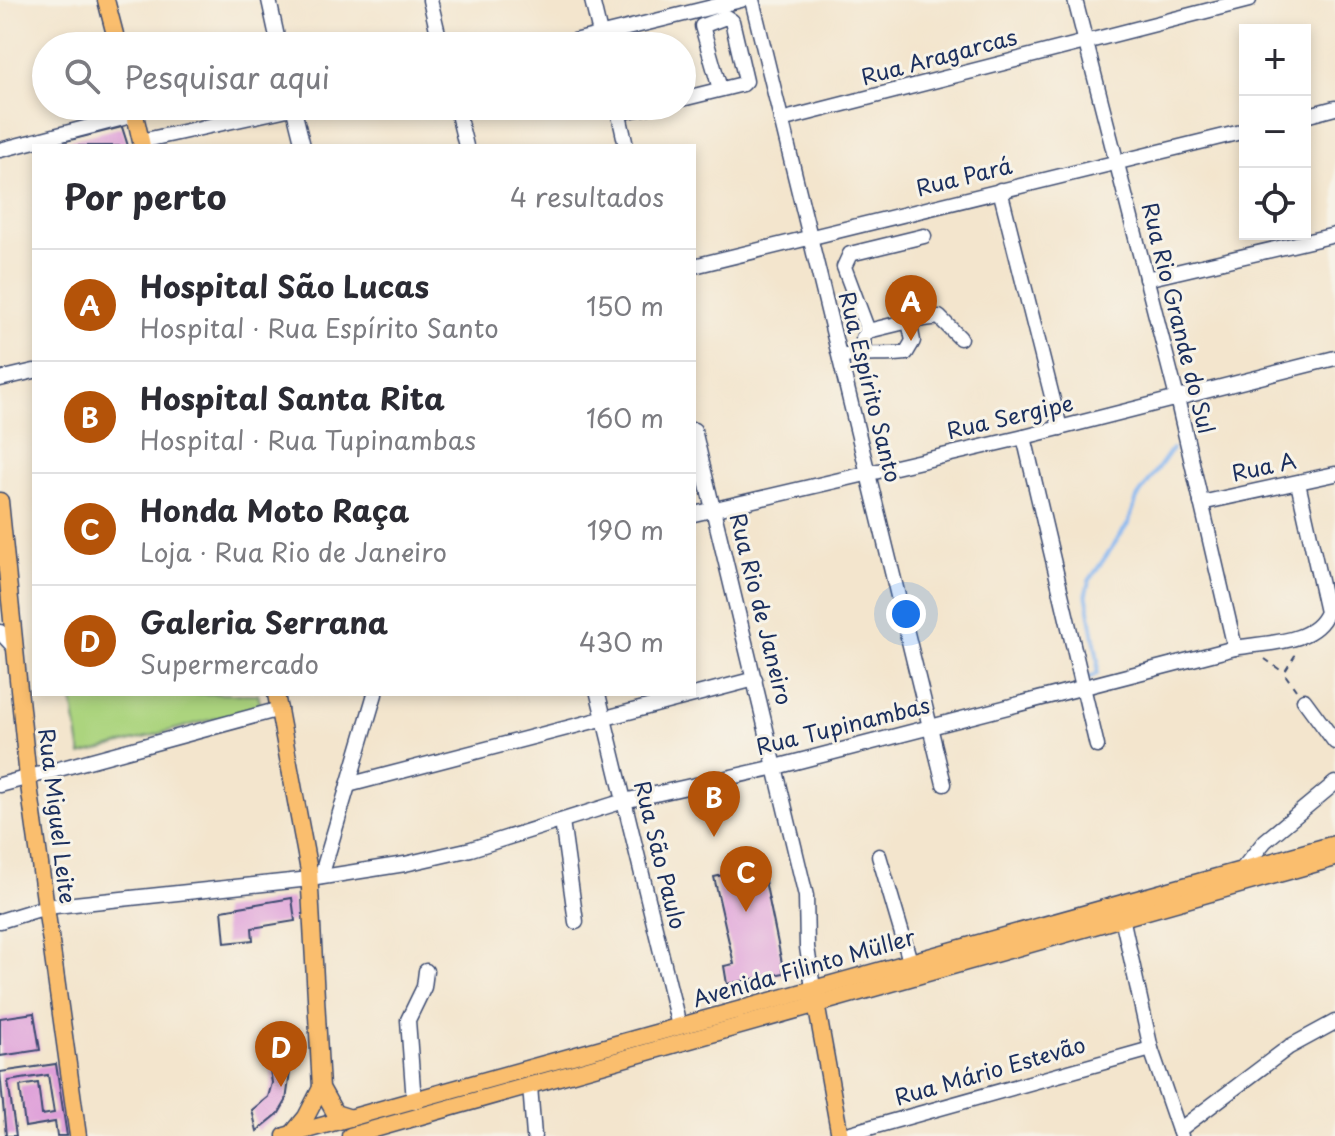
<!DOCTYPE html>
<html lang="pt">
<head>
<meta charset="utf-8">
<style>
	body { margin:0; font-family:"Playpen Sans",sans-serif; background:#f7f7f7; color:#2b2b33 }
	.controls { position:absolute; right:24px; top:24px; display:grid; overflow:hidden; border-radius:0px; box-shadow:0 4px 12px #0003 }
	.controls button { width:72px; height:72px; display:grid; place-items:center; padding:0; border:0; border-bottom:2px solid #e1e1e2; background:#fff; color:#2b2b33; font:40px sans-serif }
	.you { position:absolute; left:906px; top:614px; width:28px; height:28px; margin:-20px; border:6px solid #fff; border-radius:50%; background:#1a73e8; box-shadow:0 0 0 12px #1a73e833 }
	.badge { display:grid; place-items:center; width:52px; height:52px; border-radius:50%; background:#b45309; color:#fff; font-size:26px; font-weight:700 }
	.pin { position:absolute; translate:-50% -66px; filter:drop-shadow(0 2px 4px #0008) }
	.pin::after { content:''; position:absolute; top:42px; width:28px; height:24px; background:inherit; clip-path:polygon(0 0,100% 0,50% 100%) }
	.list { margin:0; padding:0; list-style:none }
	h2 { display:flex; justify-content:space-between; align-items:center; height:104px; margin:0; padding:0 32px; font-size:34px }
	h2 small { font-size:26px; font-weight:400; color:#7c7c81 }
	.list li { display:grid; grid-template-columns:52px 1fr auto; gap:24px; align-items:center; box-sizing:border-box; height:112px; padding:0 32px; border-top:2px solid #e1e1e2 }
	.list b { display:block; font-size:30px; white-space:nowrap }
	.list p { margin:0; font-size:26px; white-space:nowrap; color:#7c7c81 }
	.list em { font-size:26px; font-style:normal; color:#7c7c81 }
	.icon { flex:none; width:44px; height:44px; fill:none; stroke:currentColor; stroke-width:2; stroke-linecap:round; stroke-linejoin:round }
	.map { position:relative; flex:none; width:1335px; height:1136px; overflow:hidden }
	.search { position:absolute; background:#fff; box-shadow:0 4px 12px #0003; left:32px; top:32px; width:664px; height:88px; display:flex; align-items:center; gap:20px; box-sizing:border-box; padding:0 28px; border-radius:44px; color:#7c7c81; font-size:30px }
	.panel { position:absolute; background:#fff; box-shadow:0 4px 12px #0003; left:32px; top:144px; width:664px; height:552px; border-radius:0px }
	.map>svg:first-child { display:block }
	.green { fill:#acd47e; stroke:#64826e; stroke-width:2 }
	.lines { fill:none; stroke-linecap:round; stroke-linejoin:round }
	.stream { stroke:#84b5f0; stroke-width:4 }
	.building { fill:#dfa0d9 }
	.minor-casing { stroke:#3b4a6f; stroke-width:17 }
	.major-casing { stroke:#3b4a6f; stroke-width:19 }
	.path { stroke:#3b4a6f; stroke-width:2; stroke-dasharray:6 6; stroke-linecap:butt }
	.minor { stroke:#fff; stroke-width:14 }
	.major { stroke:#fabe6e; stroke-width:16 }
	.labels { text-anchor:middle; stroke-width:6; stroke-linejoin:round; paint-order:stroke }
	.street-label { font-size:22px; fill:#1b2f5e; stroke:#f7f3e8 }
</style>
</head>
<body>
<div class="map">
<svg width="1335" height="1136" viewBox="0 0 1335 1136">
	<rect width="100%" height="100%" fill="#f7f3e8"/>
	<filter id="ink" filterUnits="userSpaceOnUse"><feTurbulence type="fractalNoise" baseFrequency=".0125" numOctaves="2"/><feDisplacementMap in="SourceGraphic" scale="16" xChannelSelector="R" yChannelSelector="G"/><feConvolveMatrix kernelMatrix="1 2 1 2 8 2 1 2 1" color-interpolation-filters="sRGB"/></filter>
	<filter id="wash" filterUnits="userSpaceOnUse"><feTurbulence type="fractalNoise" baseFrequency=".006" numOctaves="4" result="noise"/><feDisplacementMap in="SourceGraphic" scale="32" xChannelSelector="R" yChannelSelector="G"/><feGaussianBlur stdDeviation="1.8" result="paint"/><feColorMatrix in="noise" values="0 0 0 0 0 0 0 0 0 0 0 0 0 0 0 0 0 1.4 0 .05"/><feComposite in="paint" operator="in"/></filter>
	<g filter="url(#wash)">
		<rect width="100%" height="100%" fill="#f3e5cd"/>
		<!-- green -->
		<polygon class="green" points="71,694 258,694 261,706 81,755"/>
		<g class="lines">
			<!-- stream -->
			<polyline class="stream" points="1088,678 1097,674 1098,660 1086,593 1089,581 1128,524 1137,498 1172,449"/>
		</g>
		<g id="blocks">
			<!-- building -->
			<g class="building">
				<polygon points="122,127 128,146 59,146 58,143"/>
				<polygon points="762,866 784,973 727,984 724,966 734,964 714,877"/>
				<polygon points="292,898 295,921 252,928 253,940 225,943 222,910"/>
				<polygon points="34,1013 40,1050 0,1056 0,1018"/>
				<polygon points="299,1045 305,1052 300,1064 294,1065 290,1072 286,1101 279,1113 257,1131 252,1110 268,1097 272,1083 267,1048"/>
				<polygon points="56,1064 67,1136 57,1136 55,1122 25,1127 20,1086 38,1083 42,1115 54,1113 48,1075 8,1081 16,1136 6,1136 0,1072"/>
			</g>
		</g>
	</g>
	<g filter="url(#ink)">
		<use href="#blocks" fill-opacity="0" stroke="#3b4a6f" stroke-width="2"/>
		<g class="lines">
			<defs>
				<g id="minor">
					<polyline points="269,0 279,46"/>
					<polyline points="430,0 441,46"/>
					<polyline points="592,0 603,46"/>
					<polyline points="752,0 944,784"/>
					<polyline points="1075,0 1177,398 1235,648"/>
					<polyline points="554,46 741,0"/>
					<polyline points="682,99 743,84 746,81 732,21 726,17 702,26 720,89"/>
					<polyline points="293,106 303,146"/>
					<polyline points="456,106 466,146"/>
					<polyline points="617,106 626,146"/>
					<polyline points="618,113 653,106"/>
					<polyline points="1305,116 1335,108"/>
					<polyline points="781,120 1249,0"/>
					<polyline points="141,141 301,106"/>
					<polyline points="0,150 135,115"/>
					<polyline points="1000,190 1060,428"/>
					<polyline points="694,266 1245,131"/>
					<polyline points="1146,279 1335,235"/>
					<polyline points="909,321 939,317 960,338"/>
					<polyline points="868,331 844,267 850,254 924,236"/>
					<path d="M840,357C862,352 883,356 906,353L913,341L909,321L868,331L863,338L864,352"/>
					<polyline points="0,379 34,371"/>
					<polyline points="694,430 806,896 807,947 813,988"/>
					<polyline points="1024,437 1097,746"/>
					<polyline points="1201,503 1335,474"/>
					<polyline points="694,514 1024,437 1335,358"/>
					<polyline points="0,632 15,648"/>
					<polyline points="598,694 679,1026"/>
					<polyline points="1304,700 1335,742"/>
					<polyline points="0,785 280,709"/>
					<polyline points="348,785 755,679"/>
					<polyline points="562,821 576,922"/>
					<polyline points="879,856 910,961"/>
					<polyline points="1240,872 1265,841 1335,783"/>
					<polyline points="321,877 375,694"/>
					<polyline points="1122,917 1151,1049 1181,1136"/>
					<path d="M0,921L46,907L310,879L405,864L471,849L624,801L776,767L1235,648C1265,642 1314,645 1327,612L1298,483"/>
					<polyline points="530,1086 534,1136"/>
					<polyline points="414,1102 408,1020 424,987 426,971"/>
					<polyline points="1179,1130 1289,1047 1335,1022"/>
					<polyline points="840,1136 1151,1049"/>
				</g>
				<g id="major">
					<polyline points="106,0 118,46"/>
					<polyline points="133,106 142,146"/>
					<polyline points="0,501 28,778 78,1136"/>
					<polyline points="276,694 309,871 321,1088 335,1113 351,1118"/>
					<polyline points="814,992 840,1136"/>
					<polyline points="292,1134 306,1117 321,1088"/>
					<polyline points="285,1136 1335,844"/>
					<polyline points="350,1136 1335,858"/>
				</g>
			</defs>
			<!-- minor casing -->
			<use href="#minor" class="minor-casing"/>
			<!-- major casing -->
			<use href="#major" class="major-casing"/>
			<!-- path -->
			<g class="path">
				<polyline points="1265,659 1283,672"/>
				<polyline points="1296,690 1284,673 1297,652"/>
			</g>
			<!-- minor -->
			<use href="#minor" class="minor"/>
			<!-- major -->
			<use href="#major" class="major"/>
		</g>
	</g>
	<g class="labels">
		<!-- street labels -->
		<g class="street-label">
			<text transform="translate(939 57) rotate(-15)" y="8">Rua Aragarcas</text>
			<text transform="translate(964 177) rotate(-14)" y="8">Rua Pará</text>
			<text transform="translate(1178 318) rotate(76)" y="8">Rua Rio Grande do Sul</text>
			<text transform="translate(870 387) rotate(76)" y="8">Rua Espírito Santo</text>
			<text transform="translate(1010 417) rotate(-13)" y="8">Rua Sergipe</text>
			<text transform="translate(1264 467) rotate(-12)" y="8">Rua A</text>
			<text transform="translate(761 609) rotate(76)" y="8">Rua Rio de Janeiro</text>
			<text transform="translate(843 726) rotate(-14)" y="8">Rua Tupinambas</text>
			<text transform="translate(57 816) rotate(83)" y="8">Rua Miguel Leite</text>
			<text transform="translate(660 855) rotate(76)" y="8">Rua São Paulo</text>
			<text transform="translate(804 968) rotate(-16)" y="8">Avenida Filinto Müller</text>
			<text transform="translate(990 1071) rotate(-16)" y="8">Rua Mário Estevão</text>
		</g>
	</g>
</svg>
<div class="controls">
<button>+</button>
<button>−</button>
<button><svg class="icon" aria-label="locate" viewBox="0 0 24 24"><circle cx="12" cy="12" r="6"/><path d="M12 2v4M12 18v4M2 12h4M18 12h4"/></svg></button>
</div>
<div class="you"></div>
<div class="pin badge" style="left:911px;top:341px">A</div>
<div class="pin badge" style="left:714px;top:837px">B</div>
<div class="pin badge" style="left:746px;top:912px">C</div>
<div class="pin badge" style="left:281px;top:1087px">D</div>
<div class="search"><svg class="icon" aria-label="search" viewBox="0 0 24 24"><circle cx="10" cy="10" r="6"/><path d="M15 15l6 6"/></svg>Pesquisar aqui</div>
<section class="panel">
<h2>Por perto<small>4 resultados</small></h2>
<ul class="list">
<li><span class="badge">A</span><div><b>Hospital São Lucas</b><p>Hospital · Rua Espírito Santo</p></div><em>150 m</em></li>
<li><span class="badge">B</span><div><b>Hospital Santa Rita</b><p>Hospital · Rua Tupinambas</p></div><em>160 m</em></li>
<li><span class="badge">C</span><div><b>Honda Moto Raça</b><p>Loja · Rua Rio de Janeiro</p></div><em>190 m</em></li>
<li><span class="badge">D</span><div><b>Galeria Serrana</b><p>Supermercado</p></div><em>430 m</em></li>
</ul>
</section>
</div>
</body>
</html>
